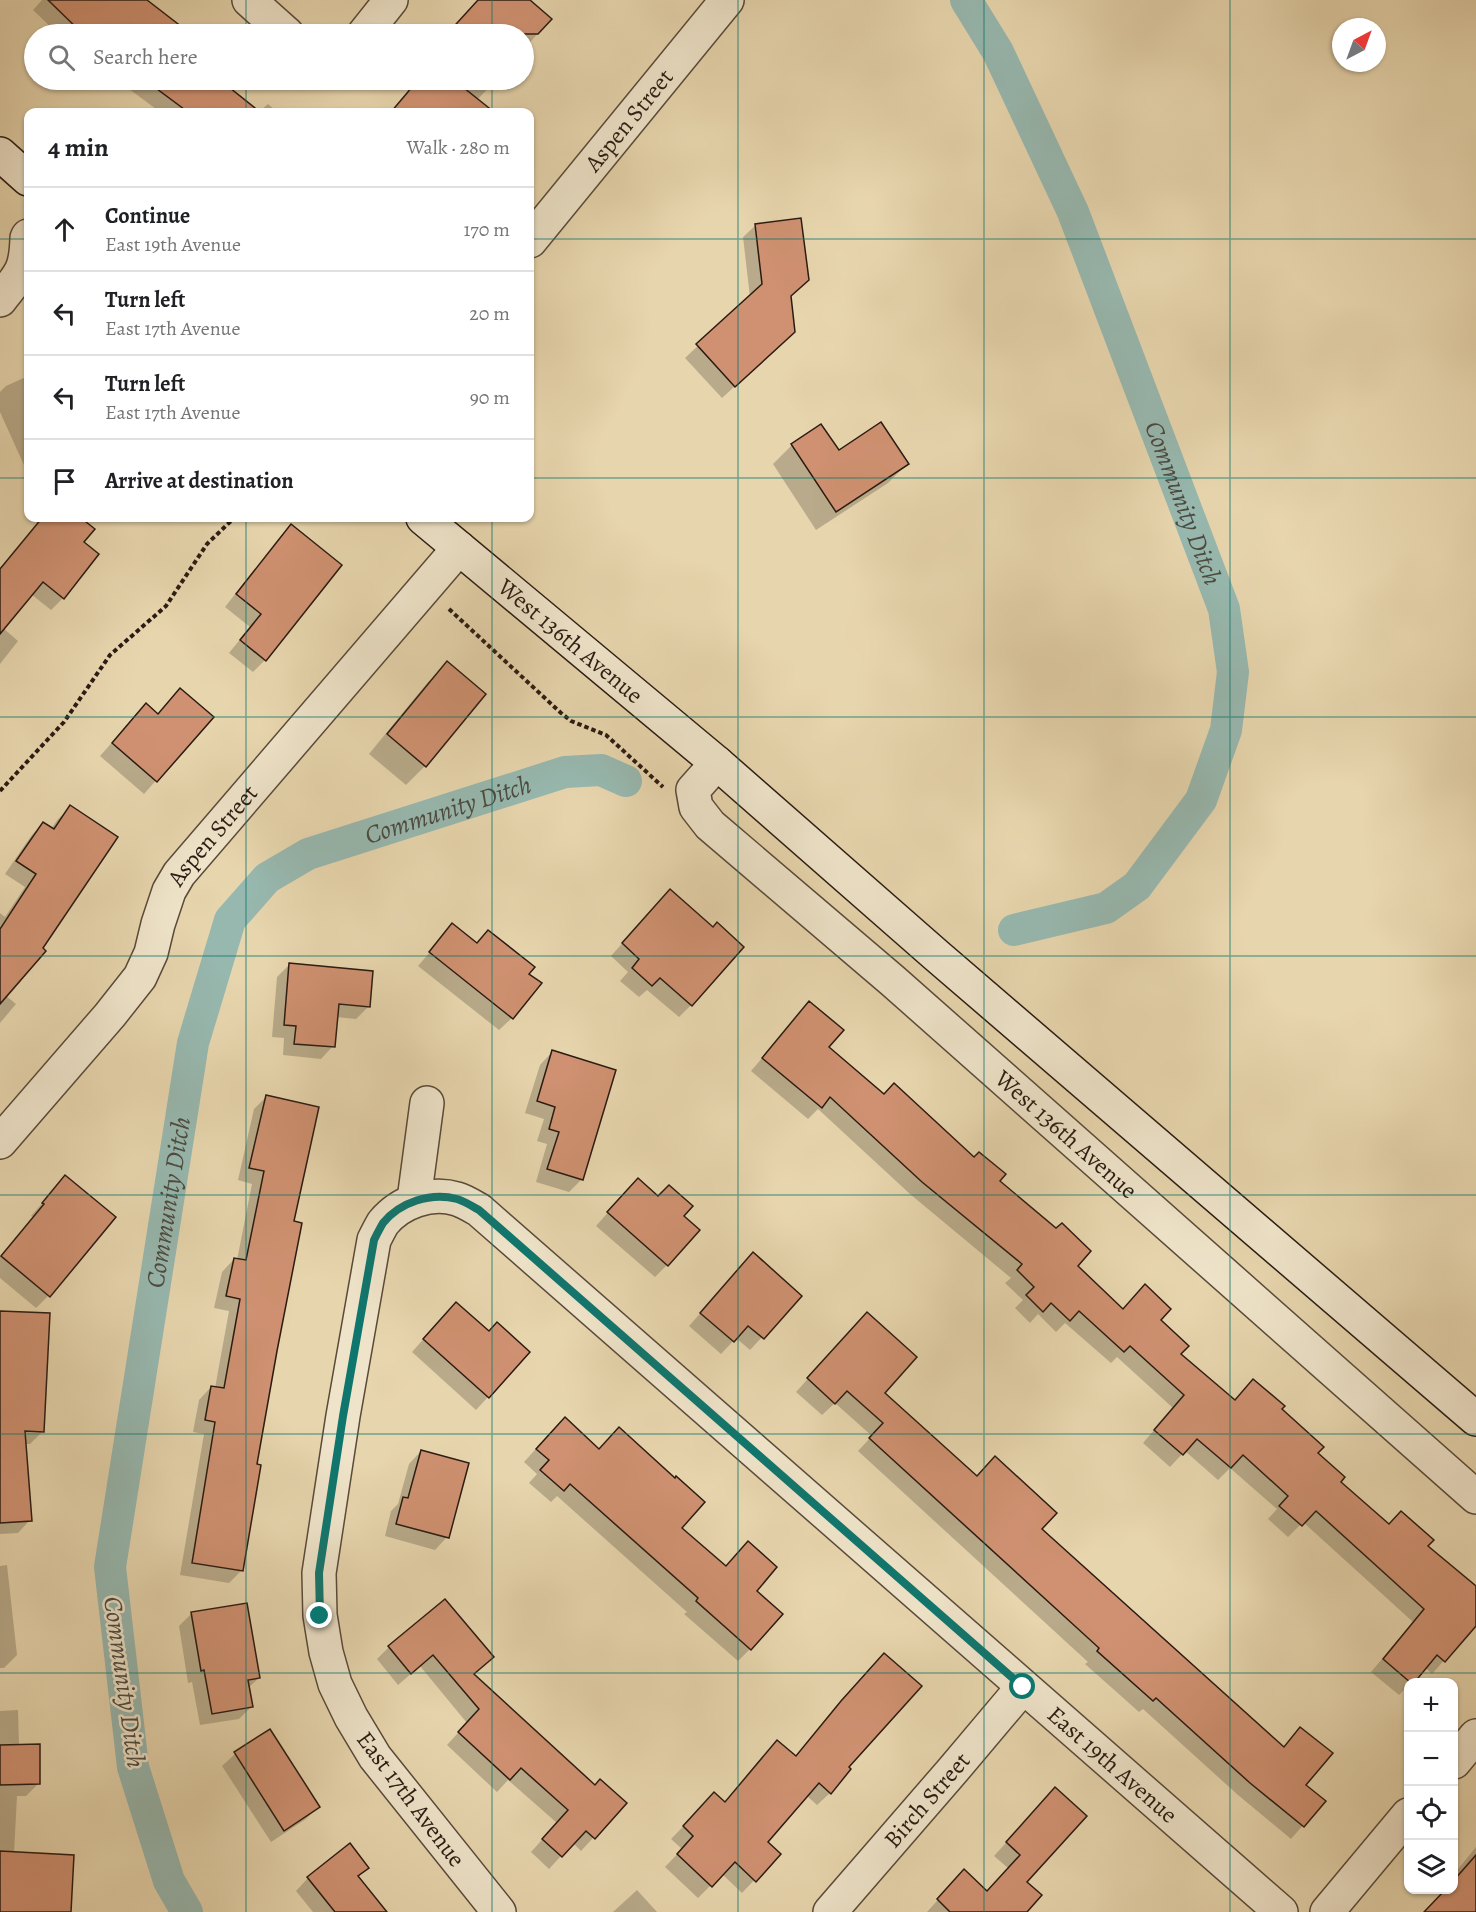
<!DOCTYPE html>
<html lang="en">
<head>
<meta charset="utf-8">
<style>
	body { margin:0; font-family:Alegreya,serif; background:#f2f2f2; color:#202124 }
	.controls { position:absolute; right:18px; bottom:18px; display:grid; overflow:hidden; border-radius:12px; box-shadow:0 2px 4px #0004 }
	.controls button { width:54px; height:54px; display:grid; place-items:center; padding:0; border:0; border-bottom:2px solid #e0e0e0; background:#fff; color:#202124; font:30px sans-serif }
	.compass { position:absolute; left:1332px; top:18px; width:54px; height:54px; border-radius:50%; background:#fff; box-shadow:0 2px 4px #0004; rotate:41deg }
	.stop { position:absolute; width:18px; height:18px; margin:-14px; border:4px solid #0f766e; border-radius:50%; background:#fff }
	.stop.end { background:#0f766e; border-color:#fff; box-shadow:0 2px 6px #0008 }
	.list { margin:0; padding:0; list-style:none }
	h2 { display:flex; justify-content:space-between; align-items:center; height:78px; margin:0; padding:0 24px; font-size:26px }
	h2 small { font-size:20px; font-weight:400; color:#757577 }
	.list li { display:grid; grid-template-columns:39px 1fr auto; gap:18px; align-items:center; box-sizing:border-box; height:84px; padding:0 24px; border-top:2px solid #e0e0e0 }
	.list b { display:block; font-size:22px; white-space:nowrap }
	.list p { margin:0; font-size:20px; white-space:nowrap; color:#757577 }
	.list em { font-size:20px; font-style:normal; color:#757577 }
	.icon { flex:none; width:33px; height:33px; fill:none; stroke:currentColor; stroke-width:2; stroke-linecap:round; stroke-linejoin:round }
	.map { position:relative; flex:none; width:1476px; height:1912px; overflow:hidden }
	.search { position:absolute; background:#fff; box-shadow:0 2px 4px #0004; left:24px; top:24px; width:510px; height:66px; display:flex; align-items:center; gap:15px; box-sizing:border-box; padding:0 21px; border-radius:33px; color:#757577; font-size:22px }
	.panel { position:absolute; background:#fff; box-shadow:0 2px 4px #0004; left:24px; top:108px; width:510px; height:414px; border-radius:12px }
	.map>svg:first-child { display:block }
	.shadow { fill:#0003 }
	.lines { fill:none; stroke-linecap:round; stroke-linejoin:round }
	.canal { stroke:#97b8af; stroke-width:32 }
	.building { fill:#cf9171; stroke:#2a1b12; stroke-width:1.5 }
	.minor-casing { stroke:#594a39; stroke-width:36 }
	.tertiary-casing { stroke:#594a39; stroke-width:36 }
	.secondary-casing { stroke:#2a1b12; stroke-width:36 }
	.path { stroke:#2a1b12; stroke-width:4; stroke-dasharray:4.5 3; stroke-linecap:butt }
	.minor { stroke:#efe4ca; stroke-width:33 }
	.tertiary { stroke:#efe4ca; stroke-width:33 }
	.secondary { stroke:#efe4ca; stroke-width:33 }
	.route { stroke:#0f766e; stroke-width:8 }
	.grid { fill:none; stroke:#0f766e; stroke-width:1.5; stroke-opacity:0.55 }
	.labels { text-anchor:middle; stroke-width:5; stroke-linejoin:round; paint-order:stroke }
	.street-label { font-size:24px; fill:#2a1b12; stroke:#efe4ca }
	.water-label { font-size:26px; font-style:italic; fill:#4b4a41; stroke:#efe4ca }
</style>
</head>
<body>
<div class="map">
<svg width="1476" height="1912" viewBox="0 0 1476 1912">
	<rect width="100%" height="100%" fill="#e7d5ad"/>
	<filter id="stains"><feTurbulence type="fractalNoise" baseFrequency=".00333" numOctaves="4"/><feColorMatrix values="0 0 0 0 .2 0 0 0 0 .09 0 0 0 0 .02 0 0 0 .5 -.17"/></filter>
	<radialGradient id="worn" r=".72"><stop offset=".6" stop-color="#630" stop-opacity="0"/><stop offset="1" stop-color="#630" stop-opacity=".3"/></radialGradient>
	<!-- shadow -->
	<g class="shadow">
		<polygon points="42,0 144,0 188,34 58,34 33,10"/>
		<polygon points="480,0 528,0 550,20 524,49 524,34 448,34"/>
		<polygon points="117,80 217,80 258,112 160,112"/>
		<polygon points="418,80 496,80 477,100 491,112 390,112"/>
		<polygon points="268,104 277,112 259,112"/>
		<polygon points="756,225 789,297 781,344 722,398 685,358 750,297 743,237"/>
		<polygon points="28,376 28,474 0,412 0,392 6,386"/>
		<polygon points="792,445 838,452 907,464 888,483 816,530 773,464"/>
		<polygon points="42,518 79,518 93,529 82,542 63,598 51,610 31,594 3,628 18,641 0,664 0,569"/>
		<polygon points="291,526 265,660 253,672 229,653 250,627 225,607 278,539"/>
		<polygon points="447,663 425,766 406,785 369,754 428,682"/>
		<polygon points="168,702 212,717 144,794 100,756 134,718 157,715"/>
		<polygon points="71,807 5,995 16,1004 0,1023 0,913 5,917 25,887 5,874 31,836 43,823 51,829 58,819"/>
		<polygon points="658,903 691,1005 679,1017 647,990 639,997 620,981 628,972 611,956"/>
		<polygon points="453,925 476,944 488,932 527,974 540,983 512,1018 499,1030 418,966"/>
		<polygon points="290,964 368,1007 356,1019 336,1017 333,1046 321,1059 283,1055 284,1038 272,1037 277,977"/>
		<polygon points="809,1003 827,1047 884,1095 998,1182 1076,1266 1122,1310 1158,1320 1179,1354 1234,1401 1280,1409 1339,1482 1388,1526 1426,1546 1476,1588 1476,1624 1432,1674 1425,1667 1412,1682 1408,1682 1408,1686 1399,1695 1371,1672 1413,1622 1303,1522 1288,1537 1268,1519 1277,1509 1230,1468 1218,1480 1185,1451 1170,1467 1143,1443 1173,1408 1117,1357 1111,1363 1065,1323 1056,1332 1038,1314 1030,1323 1015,1308 1023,1300 1005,1283 1011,1278 910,1194 818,1109 808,1119 751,1071"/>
		<polygon points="552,1052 614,1071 581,1180 569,1192 536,1182 547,1144 537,1141 544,1119 525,1113 540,1065"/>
		<polygon points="266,1097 292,1222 255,1466 259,1466 241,1571 229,1583 180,1575 204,1434 193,1432 199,1400 211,1387 215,1388 229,1311 214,1308 222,1272 234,1259 237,1260 252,1184 238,1180 254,1109"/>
		<polygon points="65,1177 48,1296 36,1308 0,1278 0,1257 33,1217 31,1216"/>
		<polygon points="626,1192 682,1216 667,1265 655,1277 596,1226"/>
		<polygon points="741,1267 800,1296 750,1350 736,1338 721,1354 689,1326"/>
		<polygon points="0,1312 42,1432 30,1444 24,1444 30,1520 18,1533 0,1534"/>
		<polygon points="444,1316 488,1397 476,1410 412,1352"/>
		<polygon points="854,1327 883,1393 976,1478 1040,1529 1283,1748 1300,1729 1304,1786 1324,1801 1291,1839 1238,1795 1143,1709 1139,1712 1085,1664 1088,1662 858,1451 872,1436 835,1403 822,1415 796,1392"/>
		<polygon points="552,1431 599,1450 680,1529 755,1591 750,1649 738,1661 684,1614 687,1612 557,1496 551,1502 529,1483 537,1474 524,1462"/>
		<polygon points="421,1451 447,1537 435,1550 385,1536 391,1511 398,1504 409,1464"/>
		<polygon points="7,1565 17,1655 4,1668 0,1668 0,1566"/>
		<polygon points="191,1614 259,1678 248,1688 251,1707 239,1719 200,1725 192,1682 188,1683 179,1626"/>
		<polygon points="389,1647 492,1657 473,1675 594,1787 625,1803 581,1851 573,1843 549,1869 531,1852 557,1823 508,1780 497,1792 447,1745 467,1723 420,1666 398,1685 377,1659"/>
		<polygon points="872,1667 847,1768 830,1793 817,1805 806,1795 766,1843 779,1854 742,1893 722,1874 698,1898 665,1867 682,1849 671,1839 702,1807 724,1803 795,1757"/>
		<polygon points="18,1710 19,1746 39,1783 26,1796 17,1796 14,1853 70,1912 0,1912 0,1711"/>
		<polygon points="270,1731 318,1807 306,1819 271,1842 222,1766 235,1754"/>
		<polygon points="1043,1802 1025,1882 1025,1912 927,1912 952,1884 987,1892 1008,1868 994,1856"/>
		<polygon points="1476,1847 1476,1910 1474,1912 1425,1912 1446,1890 1454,1890 1454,1874"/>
		<polygon points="367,1868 357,1878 385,1912 313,1912 296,1891 308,1878"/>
		<polygon points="637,1890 657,1912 613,1912"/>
	</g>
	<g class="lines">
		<!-- canal -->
		<g class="canal">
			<path id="s1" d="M966,0L998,52L1073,212L1224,609L1233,672L1226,730L1201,800L1137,886L1106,908L1014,930"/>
			<path id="s2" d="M187,1912L169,1881L133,1767L110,1567L193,1043L230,920L267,878L308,854L565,772L601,770L626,781"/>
		</g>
	</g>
	<!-- building -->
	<g class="building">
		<polygon points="48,0 147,0 191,34 83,34"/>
		<polygon points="478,0 530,0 552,19 538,34 447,34"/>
		<polygon points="145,80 220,80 260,112 188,112"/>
		<polygon points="418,80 454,80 494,112 391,112"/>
		<polygon points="801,218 809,280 791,296 795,332 735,387 696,344 762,284 755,224"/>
		<polygon points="881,422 909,464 836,512 791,444 821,424 839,450"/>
		<polygon points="42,518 81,518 95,529 84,542 99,554 64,599 43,582 0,634 0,569"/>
		<polygon points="291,524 342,565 266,661 240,640 261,614 236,594"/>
		<polygon points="447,661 486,694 426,767 387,734"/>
		<polygon points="180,688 214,717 157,782 112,743 146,703 158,714"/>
		<polygon points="70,805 118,837 43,948 46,951 0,1004 0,929 36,874 16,861 43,822 54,829"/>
		<polygon points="670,889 713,927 717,922 744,947 692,1006 660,978 652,986 632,968 639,959 622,943"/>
		<polygon points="452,923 477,943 488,930 535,967 529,974 542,983 513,1019 429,952"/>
		<polygon points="289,963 373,971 370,1007 339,1004 335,1047 294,1044 296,1026 284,1025"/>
		<polygon points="809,1001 844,1030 829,1047 884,1094 894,1083 974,1157 979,1152 1006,1174 1000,1181 1056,1228 1062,1223 1091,1251 1078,1266 1123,1309 1145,1284 1171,1309 1161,1320 1189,1346 1181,1354 1235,1400 1253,1379 1285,1406 1282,1409 1324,1447 1318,1453 1345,1477 1341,1482 1389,1524 1401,1511 1434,1540 1428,1546 1476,1586 1476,1626 1445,1662 1437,1655 1414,1683 1411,1683 1383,1659 1424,1609 1316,1511 1302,1526 1279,1506 1288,1496 1243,1455 1231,1468 1197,1439 1183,1455 1154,1430 1184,1395 1130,1346 1124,1352 1079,1311 1070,1321 1051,1303 1043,1312 1026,1295 1034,1287 1017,1270 1022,1264 922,1182 830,1097 822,1108 762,1058"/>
		<polygon points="552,1050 616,1070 583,1180 547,1169 559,1132 549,1129 555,1107 537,1101"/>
		<polygon points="266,1095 319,1107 294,1221 302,1223 277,1351 257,1464 261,1465 243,1571 192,1563 215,1422 205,1420 211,1386 224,1388 240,1299 226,1296 234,1258 246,1260 264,1171 249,1168"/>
		<polygon points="65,1175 116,1217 50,1297 1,1256 44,1204 42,1203"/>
		<polygon points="638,1178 658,1196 669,1185 693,1206 684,1216 700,1230 668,1266 607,1212"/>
		<polygon points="753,1252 802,1296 764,1339 748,1326 734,1342 700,1313"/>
		<polygon points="456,1302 489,1331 497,1322 530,1352 489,1398 423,1339"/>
		<polygon points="0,1311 50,1313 44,1432 25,1431 32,1521 0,1523"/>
		<polygon points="867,1312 917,1357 885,1393 977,1476 995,1456 1057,1513 1042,1529 1284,1747 1300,1727 1333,1753 1306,1785 1326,1801 1304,1827 1250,1783 1156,1698 1153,1701 1097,1651 1099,1648 869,1438 883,1423 847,1391 835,1404 807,1378"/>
		<polygon points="565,1417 599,1449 619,1427 675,1478 676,1476 705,1502 682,1528 726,1566 748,1541 777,1567 757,1591 783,1614 751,1650 696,1601 698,1598 570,1484 564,1491 540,1470 549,1460 536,1449"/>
		<polygon points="421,1450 469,1463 449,1538 396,1524 403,1497 408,1498"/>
		<polygon points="445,1599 494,1657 474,1674 595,1785 600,1779 627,1803 595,1839 586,1831 562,1857 542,1839 568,1810 521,1768 510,1780 458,1732 479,1709 433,1655 411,1674 388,1646"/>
		<polygon points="247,1603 260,1678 248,1680 253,1707 212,1714 204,1670 201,1671 191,1612"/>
		<polygon points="884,1653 922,1686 849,1767 851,1769 831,1794 819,1783 768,1842 781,1854 756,1882 735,1862 712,1887 677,1854 693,1836 683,1826 714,1792 725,1802 777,1740 796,1756 841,1701"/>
		<polygon points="270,1729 320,1807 284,1831 234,1752"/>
		<polygon points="40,1744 40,1784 0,1785 0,1745"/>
		<polygon points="1055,1787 1087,1816 1027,1882 1042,1895 1027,1912 950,1912 937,1899 964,1869 987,1891 1020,1855 1006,1842"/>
		<polygon points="350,1843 369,1868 358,1876 387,1912 335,1912 307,1877"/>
		<polygon points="0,1851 74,1855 71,1912 0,1912"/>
		<polygon points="1476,1855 1476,1912 1424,1912 1445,1890 1454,1890 1454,1880"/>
	</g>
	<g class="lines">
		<defs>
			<g id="minor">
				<polyline points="249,0 287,34"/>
				<polyline points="364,34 391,0"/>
				<path d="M0,300C20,274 26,272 27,238L28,236"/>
				<path id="s3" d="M717,763L693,790L696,807L710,825L893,981L1476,1497"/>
				<path id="s4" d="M0,1142L110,1015L140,977L151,953L158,924L169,891L179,874L459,548"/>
				<polyline points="414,1200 427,1103"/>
				<polyline points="1454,1762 1476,1736"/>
				<path id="s5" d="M499,1912L375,1757L351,1717L335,1684L326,1652L320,1615L319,1573L343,1416L374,1240C377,1234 380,1228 383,1223C400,1202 431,1191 457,1199C464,1201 472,1206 479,1210L1281,1912"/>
				<path id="s6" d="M830,1912L953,1770L1023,1687"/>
				<polyline points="1327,1912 1408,1815"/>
			</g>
			<g id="tertiary">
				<path id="s7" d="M530,241L727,0"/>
			</g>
			<g id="secondary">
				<polyline points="0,154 28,179"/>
				<path id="s8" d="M423,518L717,763L936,955L1476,1419"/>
			</g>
		</defs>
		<!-- minor casing -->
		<use href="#minor" class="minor-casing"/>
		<!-- tertiary casing -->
		<use href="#tertiary" class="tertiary-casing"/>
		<!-- secondary casing -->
		<use href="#secondary" class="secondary-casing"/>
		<!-- path -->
		<g class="path">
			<polyline points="449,609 561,713 571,721 606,735 663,787"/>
			<polyline points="0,791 64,722 110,655 166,606 207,544 234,518"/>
		</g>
		<!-- minor -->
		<use href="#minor" class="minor"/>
		<!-- tertiary -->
		<use href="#tertiary" class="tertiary"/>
		<!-- secondary -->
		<use href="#secondary" class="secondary"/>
	</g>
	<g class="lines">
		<!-- route -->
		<path class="route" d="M320,1616L319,1573L343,1416L374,1240C377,1234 380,1228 383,1223C400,1202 431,1192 457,1199C464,1201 472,1206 479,1210L1023,1687"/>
	</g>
	<!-- grid -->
	<path class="grid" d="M246,0V34M492,0V34M738,0V1912M984,0V1912M1230,0V1912M246,80V112M492,80V112M0,239H28M530,239H1476M0,478H28M530,478H1476M246,518V1912M492,518V1912M0,717H1476M0,956H1476M0,1195H1476M0,1434H1476M0,1673H1476"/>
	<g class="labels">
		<!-- street labels -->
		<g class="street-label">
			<text dy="8" stroke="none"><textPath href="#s7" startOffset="156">Aspen Street</textPath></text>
			<text dy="8" stroke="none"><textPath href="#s8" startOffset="192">West 136th Avenue</textPath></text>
			<text dy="8" stroke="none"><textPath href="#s4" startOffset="378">Aspen Street</textPath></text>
			<text dy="8" stroke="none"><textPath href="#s3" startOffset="548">West 136th Avenue</textPath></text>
			<text dy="8" stroke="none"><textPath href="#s5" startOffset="1700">East 19th Avenue</textPath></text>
			<text transform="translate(411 1799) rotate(53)" y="8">East 17th Avenue</text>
			<text dy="8" stroke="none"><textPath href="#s6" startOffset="148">Birch Street</textPath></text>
		</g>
		<!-- water labels -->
		<g class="water-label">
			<text dy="9" stroke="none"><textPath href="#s1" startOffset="549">Community Ditch</textPath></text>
			<text dy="9" stroke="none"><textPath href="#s2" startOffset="1266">Community Ditch</textPath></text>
			<text dy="9" stroke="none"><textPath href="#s2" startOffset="726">Community Ditch</textPath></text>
			<text transform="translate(125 1682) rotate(82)" y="9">Community Ditch</text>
		</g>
	</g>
	<rect width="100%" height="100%" filter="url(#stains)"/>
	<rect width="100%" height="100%" fill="url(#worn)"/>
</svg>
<div class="controls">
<button>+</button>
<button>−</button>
<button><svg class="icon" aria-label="locate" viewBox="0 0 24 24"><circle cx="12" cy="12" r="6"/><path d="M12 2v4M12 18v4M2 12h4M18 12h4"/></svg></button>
<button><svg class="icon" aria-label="layers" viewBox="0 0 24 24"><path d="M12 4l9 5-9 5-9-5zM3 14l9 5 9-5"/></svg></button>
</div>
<svg class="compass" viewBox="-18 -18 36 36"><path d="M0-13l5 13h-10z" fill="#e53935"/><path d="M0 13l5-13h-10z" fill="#757577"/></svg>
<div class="stop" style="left:1023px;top:1687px"></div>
<div class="stop end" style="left:320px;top:1616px"></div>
<div class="search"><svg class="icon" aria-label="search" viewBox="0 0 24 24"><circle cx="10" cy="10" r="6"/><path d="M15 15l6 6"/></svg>Search here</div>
<section class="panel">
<h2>4 min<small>Walk · 280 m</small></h2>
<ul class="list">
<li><svg class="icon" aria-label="ahead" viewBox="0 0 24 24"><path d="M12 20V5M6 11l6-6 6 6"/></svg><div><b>Continue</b><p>East 19th Avenue</p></div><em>170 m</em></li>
<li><svg class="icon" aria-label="left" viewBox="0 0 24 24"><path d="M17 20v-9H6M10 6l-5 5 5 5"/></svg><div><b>Turn left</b><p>East 17th Avenue</p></div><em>20 m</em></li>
<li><svg class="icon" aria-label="left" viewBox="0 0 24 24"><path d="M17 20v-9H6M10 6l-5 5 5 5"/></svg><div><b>Turn left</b><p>East 17th Avenue</p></div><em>90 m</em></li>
<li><svg class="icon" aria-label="arrive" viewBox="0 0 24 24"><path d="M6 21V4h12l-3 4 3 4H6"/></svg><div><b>Arrive at destination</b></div></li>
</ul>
</section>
</div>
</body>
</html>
